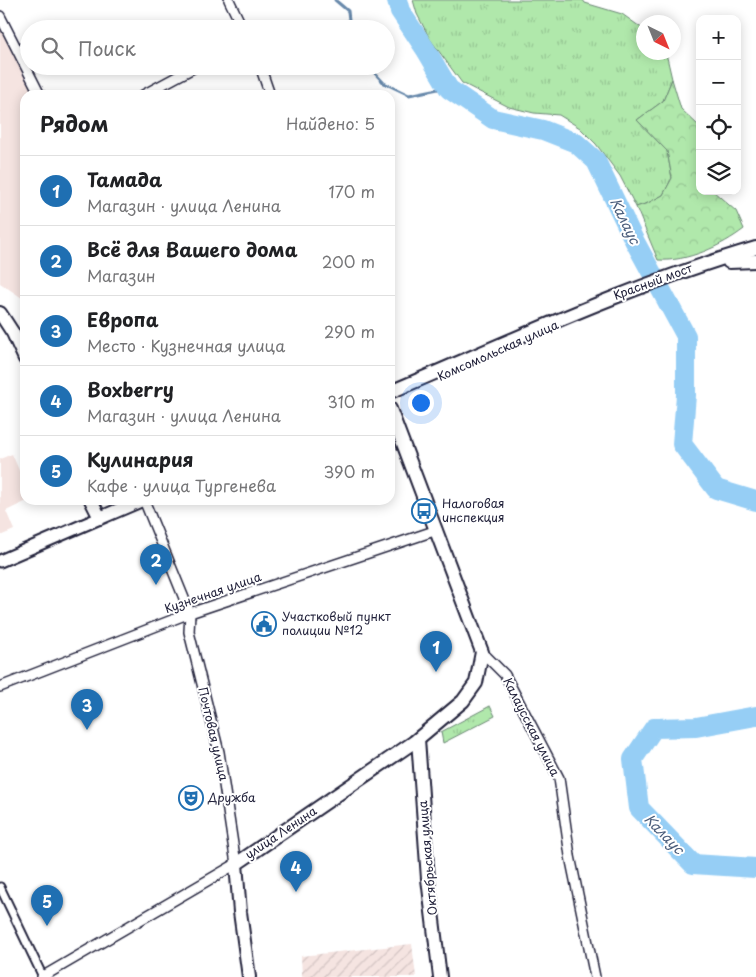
<!DOCTYPE html>
<html lang="ru">
<head>
<meta charset="utf-8">
<style>
	body { margin:0; font-family:"Playpen Sans",sans-serif; background:#f6f6f6; color:#202124 }
	.controls { position:absolute; right:15px; top:15px; display:grid; overflow:hidden; border-radius:10px; box-shadow:0 2px 12px #0003 }
	.controls button { width:45px; height:45px; display:grid; place-items:center; padding:0; border:0; border-bottom:1px solid #e0e0e0; background:#fff; color:#202124; font:25px sans-serif }
	.compass { position:absolute; left:636px; top:15px; width:45px; height:45px; border-radius:50%; background:#fff; box-shadow:0 2px 12px #0003; rotate:137deg }
	.you { position:absolute; left:420px; top:402px; width:18px; height:18px; margin:-12px; border:4px solid #fff; border-radius:50%; background:#1a73e8; box-shadow:0 0 0 8px #1a73e833 }
	.badge { display:grid; place-items:center; width:32px; height:32px; border-radius:50%; background:#1f6fb2; color:#fff; font-size:16px; font-weight:700 }
	.pin { position:absolute; translate:-50% -41px; filter:drop-shadow(0 1px 2px #0008) }
	.pin::after { content:''; position:absolute; top:26px; width:18px; height:15px; background:inherit; clip-path:polygon(0 0,100% 0,50% 100%) }
	.list { margin:0; padding:0; list-style:none }
	h2 { display:flex; justify-content:space-between; align-items:center; height:65px; margin:0; padding:0 20px; font-size:21px }
	h2 small { font-size:16px; font-weight:400; color:#757577 }
	.list li { display:grid; grid-template-columns:32px 1fr auto; gap:15px; align-items:center; box-sizing:border-box; height:70px; padding:0 20px; border-top:1px solid #e0e0e0 }
	.list b { display:block; font-size:19px; white-space:nowrap }
	.list p { margin:0; font-size:16px; white-space:nowrap; color:#757577 }
	.list em { font-size:16px; font-style:normal; color:#757577 }
	.icon { flex:none; width:28px; height:28px; fill:none; stroke:currentColor; stroke-width:2; stroke-linecap:round; stroke-linejoin:round }
	.map { position:relative; flex:none; width:756px; height:977px; overflow:hidden }
	.search { position:absolute; background:#fff; box-shadow:0 2px 12px #0003; left:20px; top:20px; width:375px; height:55px; display:flex; align-items:center; gap:12px; box-sizing:border-box; padding:0 18px; border-radius:28px; color:#757577; font-size:19px }
	.panel { position:absolute; background:#fff; box-shadow:0 2px 12px #0003; left:20px; top:90px; width:375px; height:415px; border-radius:15px }
	.map>svg:first-child { display:block }
	.built { fill:#f5e4e1 }
	.industrial { fill:url(#industrial-furrows) }
	.grass { fill:url(#grass-tufts); stroke:#698573 }
	.forest { fill:url(#forest-crowns); stroke:#698573 }
	.lines { fill:none; stroke-linecap:round; stroke-linejoin:round }
	.stream { stroke:#6889ab; stroke-width:3 }
	.river { stroke:#96cef5; stroke-width:20 }
	.pedestrian-casing { stroke:#22223b; stroke-width:11 }
	.minor-casing { stroke:#22223b; stroke-width:12 }
	.tertiary-casing { stroke:#22223b; stroke-width:15 }
	.secondary-casing { stroke:#22223b; stroke-width:16 }
	.pedestrian { stroke:#fff; stroke-width:7 }
	.minor { stroke:#fff; stroke-width:9 }
	.tertiary { stroke:#fff; stroke-width:11 }
	.secondary { stroke:#fff; stroke-width:12 }
	.labels { text-anchor:middle; stroke-width:4; stroke-linejoin:round; paint-order:stroke }
	.street-label { font-size:12px; fill:#22223b; stroke:#fff }
	.poi-label { font-size:12px; fill:#22223b; stroke:#fff; text-anchor:start }
	.water-label { font-size:14px; font-style:italic; fill:#4b5e7c; stroke:#fff }
</style>
</head>
<body>
<div class="map">
<svg width="756" height="977" viewBox="0 0 756 977">
	<defs>
		<pattern id="industrial-furrows" width="10" height="10" patternUnits="userSpaceOnUse" patternTransform="scale(1.25)"><rect width="10" height="10" fill="#f5e4e1"/><path d="M-1 1l2-2M0 10L10 0M9 11l2-2" fill="none" stroke="#d2c3c2"/></pattern>
		<pattern id="grass-tufts" width="24" height="20" patternUnits="userSpaceOnUse" patternTransform="scale(1.25)"><rect width="24" height="20" fill="#b0e8ab"/><path d="M3 7l-1-3M5 7V3M7 7l1-3M15 17l-1-3M17 17v-4M19 17l1-3" fill="none" stroke="#97c794"/></pattern>
		<pattern id="forest-crowns" width="20" height="18" patternUnits="userSpaceOnUse" patternTransform="scale(1.25)"><rect width="20" height="18" fill="#b0e8ab"/><path d="M2 6a3 3 0 1 1 6 0M12 15a3 3 0 1 1 6 0" fill="none" stroke="#97c794"/></pattern>
	</defs>
	<rect width="100%" height="100%" fill="#fff"/>
	<filter id="ink" filterUnits="userSpaceOnUse"><feTurbulence type="fractalNoise" baseFrequency=".02" numOctaves="2"/><feDisplacementMap in="SourceGraphic" scale="10" xChannelSelector="R" yChannelSelector="G"/><feConvolveMatrix kernelMatrix="1 2 1 2 8 2 1 2 1" color-interpolation-filters="sRGB"/></filter>
	<g filter="url(#ink)">
		<!-- built -->
		<g class="built">
			<polygon points="0,28 34,95 25,95 25,300 0,283"/>
			<polygon points="12,454 25,484 25,500 29,500 6,511 14,530 0,536 0,459"/>
		</g>
		<!-- industrial -->
		<polygon class="industrial" points="412,944 416,977 302,977 301,956"/>
		<!-- grass -->
		<g class="grass">
			<polygon points="413,0 583,0 585,3 622,14 643,29 644,52 666,53 672,79 663,101 637,120 667,151 672,178 663,195 648,203 636,207 620,176 596,144 580,128 559,115 534,113 509,107 462,83 430,39 417,14"/>
			<polygon points="490,706 495,716 443,743 441,732"/>
		</g>
		<!-- forest -->
		<path class="forest" d="M672,79L681,109L699,126L700,191H713L736,211L744,229C722,246 687,262 658,260L636,207L648,203L663,195L672,178L667,151L637,120L663,101Z"/>
		<g class="lines">
			<!-- stream -->
			<g class="stream">
				<polyline points="335,0 348,11 350,29"/>
				<polyline points="368,66 384,83 409,95 448,87"/>
			</g>
			<!-- river -->
			<g class="river">
				<polyline points="397,0 400,11 426,50 449,89 493,119 543,130 576,143 596,161 634,240 686,336 686,395 682,444 716,489 756,501"/>
				<polyline points="756,716 696,727 654,728 633,759 639,808 693,864 756,868"/>
			</g>
			<defs>
				<polyline id="pedestrian" points="0,887 43,977"/>
				<g id="minor">
					<polyline points="229,0 243,29"/>
					<polyline points="0,16 40,95"/>
					<polyline points="260,66 270,95"/>
					<polyline points="143,95 197,66"/>
					<polyline points="482,652 505,675 559,778 570,856 595,977"/>
					<polyline points="0,687 190,613 437,530"/>
					<polyline points="42,977 236,864 219,752 189,632 190,613 144,500"/>
				</g>
				<polyline id="tertiary" points="0,561 100,518"/>
				<g id="secondary">
					<polyline points="729,262 756,261"/>
					<polyline points="0,313 13,333 25,359"/>
					<path d="M390,392C511,341 630,285 756,248"/>
					<polyline points="91,500 100,518 142,500"/>
					<polyline points="418,739 428,879 440,977"/>
					<polyline points="249,977 240,912 236,864 414,742 463,701 476,683 482,652 390,409"/>
				</g>
			</defs>
			<!-- pedestrian casing -->
			<use href="#pedestrian" class="pedestrian-casing"/>
			<!-- minor casing -->
			<use href="#minor" class="minor-casing"/>
			<!-- tertiary casing -->
			<use href="#tertiary" class="tertiary-casing"/>
			<!-- secondary casing -->
			<use href="#secondary" class="secondary-casing"/>
			<!-- pedestrian -->
			<use href="#pedestrian" class="pedestrian"/>
			<!-- minor -->
			<use href="#minor" class="minor"/>
			<!-- tertiary -->
			<use href="#tertiary" class="tertiary"/>
			<!-- secondary -->
			<use href="#secondary" class="secondary"/>
		</g>
	</g>
	<!-- icons -->
	<defs>
		<symbol id="bus-ring" viewBox="-11 -11 22 22"><circle r="9.5" fill="#fff" stroke="#1f6fb2" stroke-width="1.5"/><path d="M-5-6H5V4H4V6H2V4H-2V6H-4V4H-5ZM-3.5-4V0h7V-4ZM-3.5 1.2v1.5H-2V1.2ZM2 1.2v1.5H3.5V1.2Z" fill="#1f6fb2"/></symbol>
		<symbol id="civic-ring" viewBox="-11 -11 22 22"><circle r="9.5" fill="#fff" stroke="#1f6fb2" stroke-width="1.5"/><path d="M-.6-6.5H3V-4.5H.6V-3L4-1V1h2V6H-6V1h2V-1L-.6-3ZM-1.2 2.5V6h2.4V2.5Z" fill="#1f6fb2"/></symbol>
		<symbol id="theatre-ring" viewBox="-11 -11 22 22"><circle r="9.5" fill="#fff" stroke="#1f6fb2" stroke-width="1.5"/><path d="M-5-5.5Q0-4 5-5.5V0Q5 5 0 6Q-5 5-5 0ZM-3.3-2.5H-1v1.5H-3.3ZM1-2.5H3.3v1.5H1ZM-2.8 1Q0 5.5 2.8 1Z" fill="#1f6fb2"/></symbol>
	</defs>
	<g fill-rule="evenodd">
		<use href="#bus-ring" x="410" y="497" width="28" height="28"/>
		<use href="#civic-ring" x="250" y="610" width="28" height="28"/>
		<use href="#theatre-ring" x="177" y="784" width="28" height="28"/>
	</g>
	<g class="labels">
		<!-- street labels -->
		<g class="street-label">
			<text transform="translate(653 282) rotate(-20)" y="4">Красный мост</text>
			<text transform="translate(498 351) rotate(-24)" y="4">Комсомольская улица</text>
			<text transform="translate(213 593) rotate(-19)" y="4">Кузнечная улица</text>
			<text transform="translate(531 727) rotate(63)" y="4">Калаусская улица</text>
			<text transform="translate(213 734) rotate(77)" y="4">Почтовая улица</text>
			<text transform="translate(281 833) rotate(-34)" y="4">улица Ленина</text>
			<text transform="translate(428 858) rotate(-95)" y="4">Октябрьская улица</text>
		</g>
		<!-- poi labels -->
		<g class="poi-label">
			<text x="442" y="508">Налоговая<tspan x="442" dy="14">инспекция</tspan></text>
			<text x="282" y="621">Участковый пункт<tspan x="282" dy="14">полиции №12</tspan></text>
			<text x="208" y="802">Дружба</text>
		</g>
		<!-- water labels -->
		<g class="water-label">
			<text transform="translate(625 221) rotate(64)" y="5">Калаус</text>
			<text transform="translate(664 834) rotate(46)" y="5">Калаус</text>
		</g>
	</g>
</svg>
<div class="controls">
<button>+</button>
<button>−</button>
<button><svg class="icon" aria-label="locate" viewBox="0 0 24 24"><circle cx="12" cy="12" r="6"/><path d="M12 2v4M12 18v4M2 12h4M18 12h4"/></svg></button>
<button><svg class="icon" aria-label="layers" viewBox="0 0 24 24"><path d="M12 4l9 5-9 5-9-5zM3 14l9 5 9-5"/></svg></button>
</div>
<svg class="compass" viewBox="-18 -18 36 36"><path d="M0-13l5 13h-10z" fill="#e53935"/><path d="M0 13l5-13h-10z" fill="#757577"/></svg>
<div class="you"></div>
<div class="pin badge" style="left:436px;top:672px">1</div>
<div class="pin badge" style="left:156px;top:585px">2</div>
<div class="pin badge" style="left:87px;top:730px">3</div>
<div class="pin badge" style="left:296px;top:892px">4</div>
<div class="pin badge" style="left:47px;top:926px">5</div>
<div class="search"><svg class="icon" aria-label="search" viewBox="0 0 24 24"><circle cx="10" cy="10" r="6"/><path d="M15 15l6 6"/></svg>Поиск</div>
<section class="panel">
<h2>Рядом<small>Найдено: 5</small></h2>
<ul class="list">
<li><span class="badge">1</span><div><b>Тамада</b><p>Магазин · улица Ленина</p></div><em>170 m</em></li>
<li><span class="badge">2</span><div><b>Всё для Вашего дома</b><p>Магазин</p></div><em>200 m</em></li>
<li><span class="badge">3</span><div><b>Европа</b><p>Место · Кузнечная улица</p></div><em>290 m</em></li>
<li><span class="badge">4</span><div><b>Boxberry</b><p>Магазин · улица Ленина</p></div><em>310 m</em></li>
<li><span class="badge">5</span><div><b>Кулинария</b><p>Кафе · улица Тургенева</p></div><em>390 m</em></li>
</ul>
</section>
</div>
</body>
</html>
